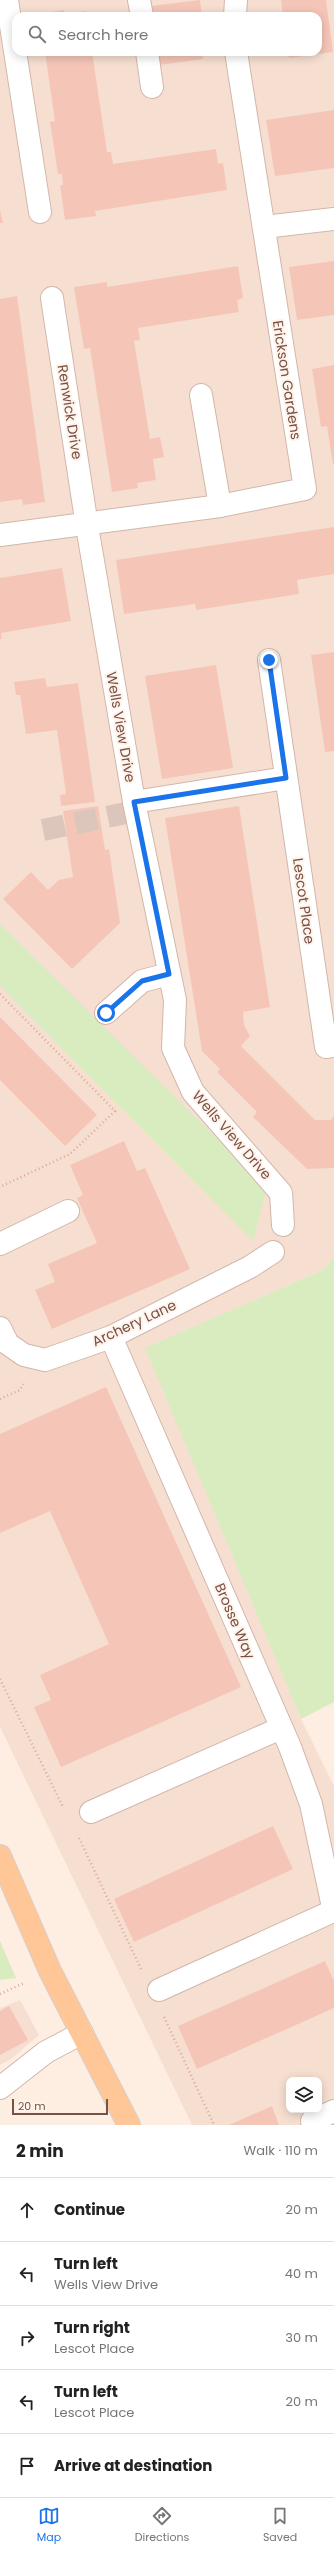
<!DOCTYPE html>
<html lang="en">
<head>
<meta charset="utf-8">
<style>
	body { margin:0; font-family:Poppins,sans-serif; background:#f6f6f6; color:#222 }
	.controls { position:absolute; right:12px; bottom:12px; display:grid; overflow:hidden; border-radius:8px; box-shadow:0 2px 10px #0003 }
	.controls button { width:36px; height:36px; display:grid; place-items:center; padding:0; border:0; border-bottom:1px solid #e0e0e0; background:#fff; color:#222; font:20px sans-serif }
	.scale { position:absolute; left:12px; bottom:10px; width:96px; box-sizing:border-box; padding-left:4px; border:2px solid #775047; border-top:0; font-size:11px; line-height:14px; white-space:nowrap; color:#775047; -webkit-text-stroke:3px #fff3ea; paint-order:stroke }
	.stop { position:absolute; width:12px; height:12px; margin:-9px; border:3px solid #1a73e8; border-radius:50%; background:#fff }
	.stop.end { background:#1a73e8; border-color:#fff; box-shadow:0 1px 4px #0008 }
	.list { margin:0; padding:0; list-style:none }
	h2 { display:flex; justify-content:space-between; align-items:center; height:52px; margin:0; padding:0 16px; font-size:17px }
	h2 small { font-size:13px; font-weight:400; color:#767676 }
	.list li { display:grid; grid-template-columns:26px 1fr auto; gap:12px; align-items:center; box-sizing:border-box; height:64px; padding:0 16px; border-top:1px solid #e0e0e0 }
	.list b { display:block; font-size:15px; white-space:nowrap }
	.list p { margin:0; font-size:13px; white-space:nowrap; color:#767676 }
	.list em { font-size:13px; font-style:normal; color:#767676 }
	.icon { flex:none; width:22px; height:22px; fill:none; stroke:currentColor; stroke-width:2; stroke-linecap:round; stroke-linejoin:round }
	.map { position:relative; flex:none; width:334px; height:2125px; overflow:hidden }
	.search { position:absolute; background:#fff; box-shadow:0 2px 10px #0003; left:12px; right:12px; top:12px; height:44px; display:flex; align-items:center; gap:10px; box-sizing:border-box; padding:0 14px; border-radius:12px; color:#767676; font-size:15px }
	.sheet { height:372px; background:#fff }
	nav { display:flex; justify-content:space-around; align-items:center; box-sizing:border-box; height:56px; border-top:1px solid #e0e0e0; background:#fff; font-size:11px; color:#767676 }
	nav a { display:grid; justify-items:center; gap:2px }
	nav .on { color:#1a73e8 }
	.map>svg:first-child { display:block }
	.residential { fill:#f6dfd0; fill-rule:evenodd }
	.green { fill:#d9ecc0 }
	.building { fill:#f5c6b8 }
	.lines { fill:none; stroke-linecap:round; stroke-linejoin:round }
	.minor-tunnel { stroke:#dcc6bb; stroke-width:22; stroke-dasharray:22 11; stroke-linecap:butt }
	.minor-casing { stroke:#d2b6ab; stroke-width:24 }
	.major-casing { stroke:#d9cecb; stroke-width:24 }
	.path { stroke:#daa99b; stroke-width:2.5; stroke-dasharray:1 3; stroke-linecap:butt }
	.minor { stroke:#fff; stroke-width:22 }
	.major { stroke:#ffc798; stroke-width:22 }
	.route { stroke:#1a73e8; stroke-width:5 }
	.labels { text-anchor:middle; stroke-width:4; stroke-linejoin:round; paint-order:stroke }
	.street-label { font-size:14px; fill:#775047; stroke:#fff3ea }
</style>
</head>
<body>
<div class="map">
<svg width="334" height="2125" viewBox="0 0 334 2125">
	<rect width="100%" height="100%" fill="#feeee2"/>
	<!-- residential -->
	<g class="residential">
		<path d="M0,0H334V1256L325,1269L146,1348L301,1719L334,1786V2125H192L0,1727ZM16,16H318V52H16ZM289,2080H319V2110H289Z"/>
		<polygon points="20,2000 39,2035 11,2059 0,2065 0,2008"/>
	</g>
	<!-- green -->
	<g class="green">
		<polygon points="0,924 267,1188 253,1241 0,986"/>
		<polygon points="334,1256 334,1702 301,1719 145,1348 325,1269"/>
		<polygon points="0,1941 16,1978 0,1980"/>
	</g>
	<!-- building -->
	<g class="building">
		<polygon points="200,0 202,16 152,16 150,6"/>
		<polygon points="281,0 326,0 333,52 289,58 288,52 318,52 318,16 283,16"/>
		<polygon points="64,10 65,14 86,11 87,16 39,16 39,14"/>
		<polygon points="45,52 92,52 107,152 111,152 113,164 216,149 218,164 223,163 227,190 95,211 96,216 65,220 60,185 63,185 62,174 58,174 50,122 55,121"/>
		<polygon points="157,52 202,52 203,59 159,65"/>
		<polygon points="334,110 334,168 275,176 266,120"/>
		<polygon points="0,210 3,223 0,223"/>
		<polygon points="334,261 334,315 297,320 289,267"/>
		<polygon points="238,266 243,298 237,300 239,312 138,328 140,340 134,341 150,439 160,437 164,457 153,459 156,480 137,483 138,488 112,492 90,348 84,349 74,287 107,282 107,287"/>
		<polygon points="17,296 45,502 23,505 22,499 0,502 0,299"/>
		<polygon points="334,365 334,464 333,464 327,426 321,427 312,369"/>
		<polygon points="334,527 334,574 297,580 299,594 196,610 195,604 124,614 116,560"/>
		<polygon points="62,568 71,621 1,633 2,639 0,639 0,578"/>
		<polygon points="334,652 334,751 325,752 311,655"/>
		<polygon points="216,665 233,768 162,779 145,676"/>
		<polygon points="45,678 47,687 78,683 95,802 61,806 60,795 66,794 57,730 26,734 20,695 16,695 14,682"/>
		<polygon points="98,806 105,850 109,849 120,923 72,969 3,899 31,872 48,890 59,880 73,877 63,811"/>
		<polygon points="239,806 270,1007 243,1012 244,1025 250,1036 241,1046 315,1120 331,1120 334,1116 334,1168 307,1169 253,1117 257,1112 217,1072 220,1069 202,1051 165,818"/>
		<polygon points="0,1017 97,1115 65,1146 0,1080"/>
		<polygon points="124,1141 137,1171 145,1168 190,1269 52,1329 35,1290 55,1282 48,1264 97,1243 77,1198 83,1195 70,1165"/>
		<polygon points="106,1387 241,1687 61,1767 34,1707 51,1700 40,1675 109,1644 50,1511 0,1533 0,1434"/>
		<polygon points="273,1826 293,1869 134,1942 114,1899"/>
		<polygon points="325,1961 334,1981 334,2008 197,2069 178,2026"/>
		<polygon points="9,2006 28,2040 0,2055 0,2011"/>
		<polygon points="272,2106 279,2125 229,2125"/>
	</g>
	<g class="lines">
		<!-- minor-tunnel -->
		<polyline class="minor-tunnel" points="43,830 136,811"/>
		<defs>
			<g id="minor">
				<polyline points="7,0 40,212"/>
				<polyline points="139,0 142,16"/>
				<polyline points="235,16 236,0"/>
				<polyline points="147,52 152,87"/>
				<polyline points="264,227 334,219"/>
				<polyline points="52,298 87,526 134,802 175,1000 173,1048 193,1092 281,1193 283,1225"/>
				<polyline points="201,395 220,506"/>
				<polyline points="0,535 220,506 305,489 236,52"/>
				<polyline points="269,660 326,1047 334,1046"/>
				<polyline points="134,802 286,778"/>
				<polyline points="106,1013 142,981 169,974"/>
				<polyline points="0,1244 68,1211"/>
				<polyline points="0,1328 8,1344 24,1355 45,1360 111,1337 250,1267 273,1252"/>
				<polyline points="111,1337 290,1747 311,1804 334,1912"/>
				<polyline points="91,1812 281,1728"/>
				<polyline points="159,1990 333,1911"/>
				<polyline points="0,2088 46,2052 82,2033"/>
				<polyline points="312,2121 334,2111"/>
			</g>
			<polyline id="major" points="0,1856 50,1971 129,2125"/>
		</defs>
		<!-- minor casing -->
		<use href="#minor" class="minor-casing"/>
		<!-- major casing -->
		<use href="#major" class="major-casing"/>
		<!-- path -->
		<g class="path">
			<polyline points="0,994 115,1111 70,1154 0,1187"/>
			<polyline points="0,1399 20,1390 23,1384"/>
			<polyline points="0,1679 63,1807"/>
			<polyline points="79,1838 141,1969"/>
			<polyline points="0,1994 24,1983"/>
			<polyline points="164,2017 214,2125"/>
		</g>
		<!-- minor -->
		<use href="#minor" class="minor"/>
		<!-- major -->
		<use href="#major" class="major"/>
	</g>
	<g class="lines">
		<!-- route -->
		<polyline class="route" points="106,1013 142,981 169,974 134,802 286,778 269,660"/>
	</g>
	<g class="labels">
		<!-- street labels -->
		<g class="street-label">
			<text transform="translate(287 380) rotate(81)" y="5">Erickson Gardens</text>
			<text transform="translate(70 412) rotate(81)" y="5">Renwick Drive</text>
			<text transform="translate(121 727) rotate(80)" y="5">Wells View Drive</text>
			<text transform="translate(304 901) rotate(82)" y="5">Lescot Place</text>
			<text transform="translate(232 1135) rotate(49)" y="5">Wells View Drive</text>
			<text transform="translate(134 1323) rotate(-25)" y="5">Archery Lane</text>
			<text transform="translate(235 1621) rotate(67)" y="5">Brosse Way</text>
		</g>
	</g>
</svg>
<div class="controls">
<button><svg class="icon" aria-label="layers" viewBox="0 0 24 24"><path d="M12 4l9 5-9 5-9-5zM3 14l9 5 9-5"/></svg></button>
</div>
<div class="scale">20 m</div>
<div class="stop" style="left:106px;top:1013px"></div>
<div class="stop end" style="left:269px;top:660px"></div>
<div class="search"><svg class="icon" aria-label="search" viewBox="0 0 24 24"><circle cx="10" cy="10" r="6"/><path d="M15 15l6 6"/></svg>Search here</div>
</div>
<section class="sheet">
<h2>2 min<small>Walk · 110 m</small></h2>
<ul class="list">
<li><svg class="icon" aria-label="ahead" viewBox="0 0 24 24"><path d="M12 20V5M6 11l6-6 6 6"/></svg><div><b>Continue</b></div><em>20 m</em></li>
<li><svg class="icon" aria-label="left" viewBox="0 0 24 24"><path d="M17 20v-9H6M10 6l-5 5 5 5"/></svg><div><b>Turn left</b><p>Wells View Drive</p></div><em>40 m</em></li>
<li><svg class="icon" aria-label="right" viewBox="0 0 24 24"><path d="M7 20v-9h11M14 6l5 5-5 5"/></svg><div><b>Turn right</b><p>Lescot Place</p></div><em>30 m</em></li>
<li><svg class="icon" aria-label="left" viewBox="0 0 24 24"><path d="M17 20v-9H6M10 6l-5 5 5 5"/></svg><div><b>Turn left</b><p>Lescot Place</p></div><em>20 m</em></li>
<li><svg class="icon" aria-label="arrive" viewBox="0 0 24 24"><path d="M6 21V4h12l-3 4 3 4H6"/></svg><div><b>Arrive at destination</b></div></li>
</ul>
</section>
<nav>
<a class="on"><svg class="icon" aria-label="map" viewBox="0 0 24 24"><path d="M3 6l6-2 6 2 6-2v14l-6 2-6-2-6 2zM9 4v14M15 6v14"/></svg>Map</a>
<a><svg class="icon" aria-label="directions" viewBox="0 0 24 24"><path d="M12 3l9 9-9 9-9-9zM9 14v-3h6M13 9l2 2-2 2"/></svg>Directions</a>
<a><svg class="icon" aria-label="saved" viewBox="0 0 24 24"><path d="M7 4h10v16l-5-4-5 4z"/></svg>Saved</a>
</nav>
</body>
</html>
